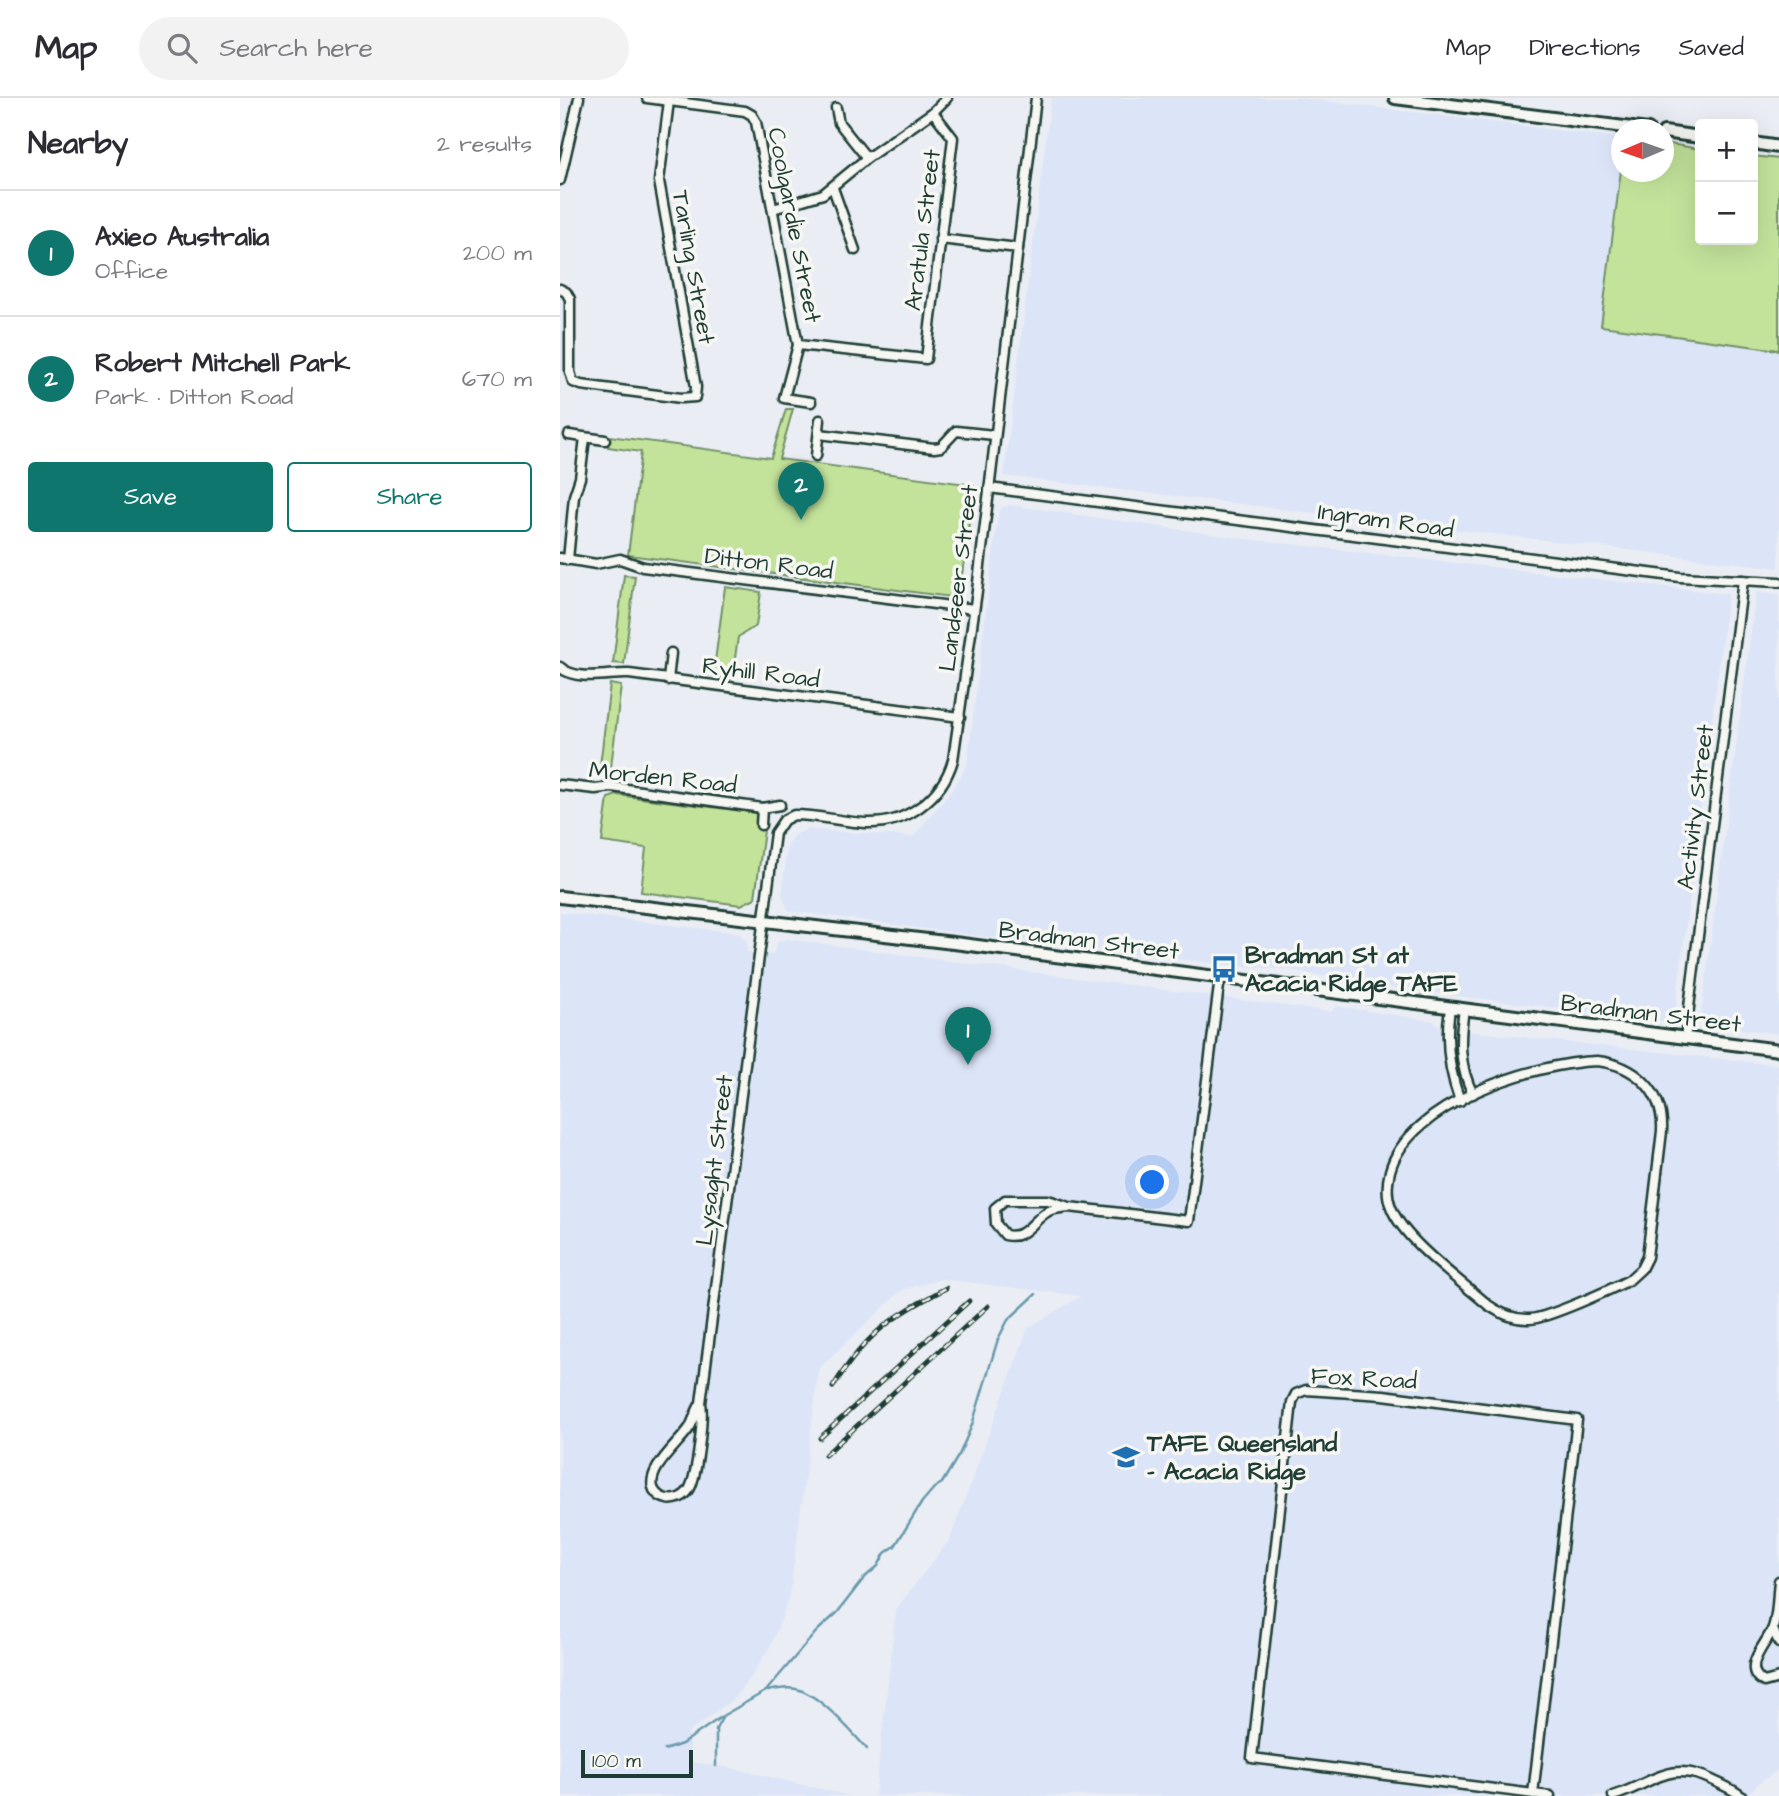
<!DOCTYPE html>
<html lang="en">
<head>
<meta charset="utf-8">
<style>
	body { margin:0; font-family:"Architects Daughter",sans-serif; background:#f2f2f3; color:#2b2b33 }
	.controls { position:absolute; right:21px; top:21px; display:grid; overflow:hidden; border-radius:7px; box-shadow:0 7px 28px #0002 }
	.controls button { width:63px; height:63px; display:grid; place-items:center; padding:0; border:0; border-bottom:2px solid #e1e1e2; background:#fff; color:#2b2b33; font:35px sans-serif }
	.compass { position:absolute; left:1051px; top:21px; width:63px; height:63px; border-radius:50%; background:#fff; box-shadow:0 7px 28px #0002; rotate:268deg }
	.scale { position:absolute; left:21px; bottom:18px; width:112px; box-sizing:border-box; padding-left:7px; border:4px solid #1f3d34; border-top:0; font-size:19px; line-height:24px; white-space:nowrap; color:#1f3d34; -webkit-text-stroke:5px #f6f6f2; paint-order:stroke }
	.you { position:absolute; left:593px; top:1085px; width:24px; height:24px; margin:-18px; border:5px solid #fff; border-radius:50%; background:#1a73e8; box-shadow:0 0 0 10px #1a73e833 }
	.badge { display:grid; place-items:center; width:46px; height:46px; border-radius:50%; background:#0f766e; color:#fff; font-size:23px; font-weight:700 }
	.pin { position:absolute; translate:-50% -58px; filter:drop-shadow(0 2px 4px #0008) }
	.pin::after { content:''; position:absolute; top:37px; width:24px; height:21px; background:inherit; clip-path:polygon(0 0,100% 0,50% 100%) }
	.list { margin:0; padding:0; list-style:none }
	h2 { display:flex; justify-content:space-between; align-items:center; height:91px; margin:0; padding:0 28px; font-size:30px }
	h2 small { font-size:23px; font-weight:400; color:#7c7c81 }
	.list li { display:grid; grid-template-columns:46px 1fr auto; gap:21px; align-items:center; box-sizing:border-box; height:126px; padding:0 28px; border-top:2px solid #e1e1e2 }
	.list b { display:block; font-size:26px; white-space:nowrap }
	.list p { margin:0; font-size:23px; white-space:nowrap; color:#7c7c81 }
	.list em { font-size:23px; font-style:normal; color:#7c7c81 }
	.actions { display:flex; gap:14px; padding:21px 28px }
	.actions a { flex:1; padding:16px 0; border:2px solid #0f766e; border-radius:7px; text-align:center; font-size:24px; color:#0f766e }
	.actions .main { background:#0f766e; color:#fff }
	.icon { flex:none; width:38px; height:38px; fill:none; stroke:currentColor; stroke-width:2; stroke-linecap:round; stroke-linejoin:round }
	.map { position:relative; flex:none; width:1219px; height:1698px; overflow:hidden }
	header { display:flex; align-items:center; gap:42px; box-sizing:border-box; height:98px; padding:0 35px; background:#fff; border-bottom:2px solid #e1e1e2 }
	header strong { font-size:33px }
	nav { display:flex; gap:38px; margin-inline-start:auto; font-size:24px }
	.search { width:490px; height:63px; background:#f2f2f3; display:flex; align-items:center; gap:18px; box-sizing:border-box; padding:0 24px; border-radius:38px; color:#7c7c81; font-size:26px }
	main { display:flex }
	aside { flex:1; background:#fff }
	.map>svg:first-child { display:block }
	.built { fill:#dce4f7 }
	.green { fill:#c3e39b; stroke:#719068; stroke-width:2 }
	.lines { fill:none; stroke-linecap:round; stroke-linejoin:round }
	.stream { stroke:#6999ab; stroke-width:2.5 }
	.street-casing { stroke:#1f3d34; stroke-width:13 }
	.secondary-casing { stroke:#1f3d34; stroke-width:16 }
	.street { stroke:#f6f6f2; stroke-width:8 }
	.secondary { stroke:#f6f6f2; stroke-width:10 }
	.rail-casing { stroke:#1f3d34; stroke-width:5 }
	.rail { stroke:#f6f6f2; stroke-width:2.5; stroke-dasharray:8; stroke-linecap:butt }
	.labels { text-anchor:middle; stroke-width:7; stroke-linejoin:round; paint-order:stroke }
	.street-label { font-size:24px; fill:#1f3d34; stroke:#f6f6f2 }
	.poi-label { font-size:24px; font-weight:bold; fill:#1f3d34; stroke:#f6f6f2; text-anchor:start }
</style>
</head>
<body>
<header>
<strong>Map</strong>
<div class="search"><svg class="icon" aria-label="search" viewBox="0 0 24 24"><circle cx="10" cy="10" r="6"/><path d="M15 15l6 6"/></svg>Search here</div>
<nav><a>Map</a><a>Directions</a><a>Saved</a></nav>
</header>
<main>
<aside>
<h2>Nearby<small>2 results</small></h2>
<ul class="list">
<li><span class="badge">1</span><div><b>Axieo Australia</b><p>Office</p></div><em>200 m</em></li>
<li><span class="badge">2</span><div><b>Robert Mitchell Park</b><p>Park · Ditton Road</p></div><em>670 m</em></li>
</ul>
<div class="actions"><a class="main">Save</a><a>Share</a></div>
</aside>
<div class="map">
<svg width="1219" height="1698" viewBox="0 0 1219 1698">
	<rect width="100%" height="100%" fill="#eaeef4"/>
	<filter id="ink" filterUnits="userSpaceOnUse"><feTurbulence type="fractalNoise" baseFrequency=".0143" numOctaves="2"/><feDisplacementMap in="SourceGraphic" scale="14" xChannelSelector="R" yChannelSelector="G"/><feConvolveMatrix kernelMatrix="1 2 1 2 8 2 1 2 1" color-interpolation-filters="sRGB"/></filter>
	<g filter="url(#ink)">
		<!-- built -->
		<g class="built">
			<polygon points="491,0 741,0 1061,40 1061,72 1041,228 1219,252 1219,470 444,378"/>
			<polygon points="450,407 679,440 1168,496 1115,916 1109,922 1103,923 825,889 728,872 642,864 434,840 229,813 222,798 227,747 233,738 247,731 353,739 392,692 407,667 438,417 442,409"/>
			<polygon points="1196,494 1219,497 1219,936 1140,925"/>
			<polygon points="0,814 179,835 187,843 187,854 213,857 217,844 226,841 771,914 776,908 874,923 879,930 1219,967 1219,1671 1198,1686 1187,1698 315,1698 336,1511 390,1441 468,1230 521,1198 381,1181 342,1192 259,1270 231,1489 222,1520 210,1549 191,1579 173,1601 128,1635 131,1664 172,1670 291,1698 0,1698"/>
		</g>
		<!-- green -->
		<g class="green">
			<polygon points="1104,45 1140,51 1140,142 1193,142 1193,58 1219,61 1219,252 1041,228 1061,72 1104,74"/>
			<polygon points="226,311 233,311 219,361 414,387 399,500 68,457 81,354 48,349 50,338 211,360"/>
			<polygon points="64,477 75,478 64,566 53,565"/>
			<polygon points="165,489 201,494 196,528 178,539 172,581 153,578"/>
			<polygon points="50,586 61,588 50,677 39,676"/>
			<polygon points="57,697 198,715 206,718 195,800 181,807 81,794 86,750 42,744 48,700"/>
		</g>
		<g class="lines">
			<!-- stream -->
			<g class="stream">
				<path d="M208,1593C217,1591 226,1589 236,1591C258,1595 292,1634 307,1651"/>
				<polyline points="104,1652 122,1646 164,1617 206,1593 257,1533 277,1515 304,1480 318,1468 325,1455 335,1448 362,1404 374,1390 382,1385 400,1355 412,1327 438,1241 448,1222 476,1196"/>
				<polyline points="156,1668 156,1631 162,1620"/>
			</g>
			<defs>
				<g id="street">
					<polyline points="87,0 185,13 192,17 196,24 238,247 224,300 251,304"/>
					<polyline points="276,10 279,25 307,60"/>
					<polyline points="0,82 19,0"/>
					<polyline points="273,90 295,152"/>
					<polyline points="213,111 263,96 307,60 373,14 387,0"/>
					<polyline points="380,141 458,150"/>
					<polyline points="0,191 6,194 10,201 10,274 13,284 21,287 121,300 135,299 136,289 99,83 109,3"/>
					<polyline points="238,247 366,261 393,40 373,14"/>
					<polyline points="259,336 374,350 381,349 396,333 434,337"/>
					<polyline points="9,337 45,342"/>
					<polyline points="256,358 260,322"/>
					<polyline points="429,390 1120,479 1219,484"/>
					<polyline points="0,460 36,466 60,461 83,469 414,511"/>
					<polyline points="8,462 14,398 20,380 25,340"/>
					<path d="M0,569C16,584 50,575 69,576L400,619"/>
					<polyline points="108,582 111,555"/>
					<polyline points="0,687 35,691 52,689 202,710 220,707"/>
					<polyline points="201,727 202,710"/>
					<path d="M890,910C885,942 889,973 900,1003"/>
					<path d="M904,912C899,942 899,968 913,996"/>
					<polyline points="1125,941 1183,482"/>
					<path d="M1037,963C1075,967 1104,993 1102,1033L1087,1159L1081,1171L1069,1182C1052,1191 988,1220 970,1221C954,1222 941,1216 928,1207C901,1183 843,1142 831,1109C826,1097 827,1085 830,1073C848,1005 975,965 1037,963Z"/>
					<path d="M509,1109C501,1110 493,1110 487,1114C472,1123 465,1142 445,1137L436,1126L435,1110L445,1102H488L509,1109L629,1123L660,880"/>
					<path d="M141,1305C136,1313 134,1321 130,1329C120,1345 84,1373 94,1392C97,1397 102,1400 107,1401C116,1403 126,1398 130,1390C137,1376 144,1320 141,1305L215,735L224,722L234,717C258,717 282,724 306,725C346,727 382,700 393,662L417,493L476,0"/>
					<path d="M1219,1483C1217,1498 1218,1519 1212,1532C1205,1548 1180,1571 1204,1584L1219,1580"/>
					<polyline points="1213,1531 1219,1545"/>
					<polyline points="973,1696 1017,1322 823,1297 746,1292 736,1296 732,1304 692,1660 990,1698"/>
					<path d="M1053,1698C1092,1686 1109,1661 1152,1682C1162,1687 1173,1691 1181,1698"/>
				</g>
				<g id="secondary">
					<polyline points="835,0 1088,32"/>
					<polyline points="1104,34 1140,39"/>
					<polyline points="1193,45 1219,49"/>
					<polyline points="0,799 402,846 1219,952"/>
				</g>
			</defs>
			<!-- street casing -->
			<use href="#street" class="street-casing"/>
			<!-- secondary casing -->
			<use href="#secondary" class="secondary-casing"/>
			<!-- street -->
			<use href="#street" class="street"/>
			<!-- secondary -->
			<use href="#secondary" class="secondary"/>
			<defs>
				<g id="rail">
					<path d="M273,1289C307,1234 331,1220 386,1190"/>
					<polyline points="260,1340 409,1203"/>
					<polyline points="265,1357 428,1208"/>
				</g>
			</defs>
			<!-- rail casing -->
			<use href="#rail" class="rail-casing"/>
			<!-- rail -->
			<use href="#rail" class="rail"/>
		</g>
	</g>
	<!-- icons -->
	<defs>
		<symbol id="bus-bare" viewBox="-9 -9 18 18"><path d="M-5-6H5V4H4V6H2V4H-2V6H-4V4H-5ZM-3.5-4V0h7V-4ZM-3.5 1.2v1.5H-2V1.2ZM2 1.2v1.5H3.5V1.2Z" fill="#1f6fb2" stroke="#f6f6f2" stroke-width="2.5" paint-order="stroke"/></symbol>
		<symbol id="university-bare" viewBox="-9 -9 18 18"><path d="M0-5L7-2L0 1L-7-2ZM-4 1L0 2.5L4 1V4Q0 6-4 4Z" fill="#1f6fb2" stroke="#f6f6f2" stroke-width="2.5" paint-order="stroke"/></symbol>
	</defs>
	<g fill-rule="evenodd">
		<use href="#bus-bare" x="645" y="852" width="38" height="38"/>
		<use href="#university-bare" x="547" y="1340" width="38" height="38"/>
	</g>
	<g class="labels">
		<!-- street labels -->
		<g class="street-label">
			<text transform="translate(235 127) rotate(79)" y="8">Coolgardie Street</text>
			<text transform="translate(362 132) rotate(-83)" y="8">Aratula Street</text>
			<text transform="translate(134 169) rotate(80)" y="8">Tarling Street</text>
			<text transform="translate(826 422) rotate(8)" y="8">Ingram Road</text>
			<text transform="translate(209 465) rotate(7)" y="8">Ditton Road</text>
			<text transform="translate(398 480) rotate(-83)" y="8">Landseer Street</text>
			<text transform="translate(201 574) rotate(7)" y="8">Ryhill Road</text>
			<text transform="translate(103 679) rotate(6)" y="8">Morden Road</text>
			<text transform="translate(1135 709) rotate(-83)" y="8">Activity Street</text>
			<text transform="translate(529 842) rotate(7)" y="8">Bradman Street</text>
			<text transform="translate(1091 915) rotate(7)" y="8">Bradman Street</text>
			<text transform="translate(154 1062) rotate(-83)" y="8">Lysaght Street</text>
			<text transform="translate(804 1280) rotate(3)" y="8">Fox Road</text>
		</g>
		<!-- poi labels -->
		<g class="poi-label">
			<text x="685" y="865">Bradman St at<tspan x="685" dy="28">Acacia Ridge TAFE</tspan></text>
			<text x="587" y="1353">TAFE Queensland<tspan x="587" dy="28">- Acacia Ridge</tspan></text>
		</g>
	</g>
</svg>
<div class="controls">
<button>+</button>
<button>−</button>
</div>
<svg class="compass" viewBox="-18 -18 36 36"><path d="M0-13l5 13h-10z" fill="#e53935"/><path d="M0 13l5-13h-10z" fill="#7c7c81"/></svg>
<div class="scale">100 m</div>
<div class="you"></div>
<div class="pin badge" style="left:408px;top:967px">1</div>
<div class="pin badge" style="left:241px;top:422px">2</div>
</div>
</main>
</body>
</html>
